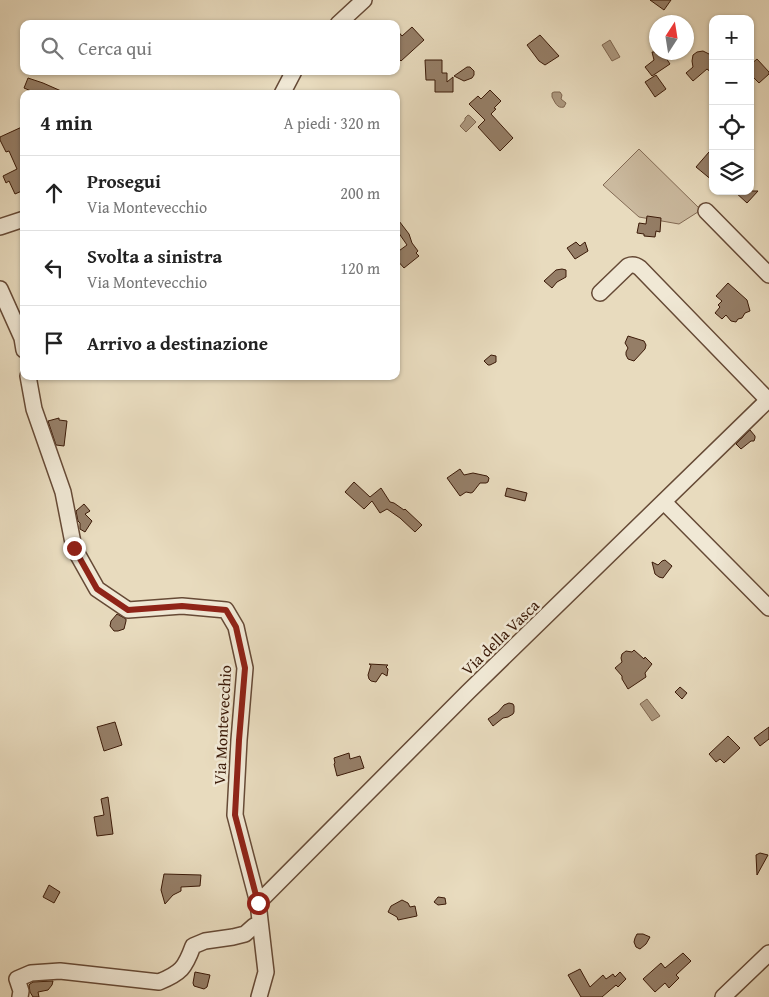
<!DOCTYPE html>
<html lang="it">
<head>
<meta charset="utf-8">
<style>
	body { margin:0; font-family:"Gentium Book Plus",serif; background:#f6f6f6; color:#222 }
	.controls { position:absolute; right:15px; top:15px; display:grid; overflow:hidden; border-radius:10px; box-shadow:0 1px 4px #0004 }
	.controls button { width:45px; height:45px; display:grid; place-items:center; padding:0; border:0; border-bottom:1px solid #e0e0e0; background:#fff; color:#222; font:25px sans-serif }
	.compass { position:absolute; left:649px; top:15px; width:45px; height:45px; border-radius:50%; background:#fff; box-shadow:0 1px 4px #0004; rotate:12deg }
	.stop { position:absolute; width:15px; height:15px; margin:-11px; border:4px solid #8f2418; border-radius:50%; background:#fff }
	.stop.end { background:#8f2418; border-color:#fff; box-shadow:0 1px 5px #0008 }
	.list { margin:0; padding:0; list-style:none }
	h2 { display:flex; justify-content:space-between; align-items:center; height:65px; margin:0; padding:0 20px; font-size:21px }
	h2 small { font-size:16px; font-weight:400; color:#767676 }
	.list li { display:grid; grid-template-columns:32px 1fr auto; gap:15px; align-items:center; box-sizing:border-box; height:75px; padding:0 20px; border-top:1px solid #e0e0e0 }
	.list b { display:block; font-size:19px; white-space:nowrap }
	.list p { margin:0; font-size:16px; white-space:nowrap; color:#767676 }
	.list em { font-size:16px; font-style:normal; color:#767676 }
	.icon { flex:none; width:28px; height:28px; fill:none; stroke:currentColor; stroke-width:2; stroke-linecap:round; stroke-linejoin:round }
	.map { position:relative; flex:none; width:769px; height:997px; overflow:hidden }
	.search { position:absolute; background:#fff; box-shadow:0 1px 4px #0004; left:20px; top:20px; width:380px; height:55px; display:flex; align-items:center; gap:12px; box-sizing:border-box; padding:0 18px; border-radius:10px; color:#767676; font-size:19px }
	.panel { position:absolute; background:#fff; box-shadow:0 1px 4px #0004; left:20px; top:90px; width:380px; height:290px; border-radius:10px }
	.map>svg:first-child { display:block }
	.green { fill:#cbba9f; stroke:#836a54 }
	.water { fill:#ad9980; stroke:#7f6650 }
	.building { fill:#957e67; stroke:#3b1a08 }
	.lines { fill:none; stroke-linecap:round; stroke-linejoin:round }
	.minor-casing { stroke:#664a36; stroke-width:18 }
	.minor { stroke:#f0e8d5; stroke-width:15 }
	.route { stroke:#8f2418; stroke-width:6 }
	.labels { text-anchor:middle; stroke-width:5; stroke-linejoin:round; paint-order:stroke }
	.street-label { font-size:16px; fill:#3b1a08; stroke:#f0e8d5 }
</style>
</head>
<body>
<div class="map">
<svg width="769" height="997" viewBox="0 0 769 997">
	<rect width="100%" height="100%" fill="#e8dbbe"/>
	<filter id="stains"><feTurbulence type="fractalNoise" baseFrequency=".004" numOctaves="4"/><feColorMatrix values="0 0 0 0 .2 0 0 0 0 .09 0 0 0 0 .02 0 0 0 .5 -.17"/></filter>
	<radialGradient id="worn" r=".72"><stop offset=".6" stop-color="#630" stop-opacity="0"/><stop offset="1" stop-color="#630" stop-opacity=".3"/></radialGradient>
	<!-- green -->
	<polygon class="green" points="639,149 701,210 679,224 639,217 603,185"/>
	<!-- water -->
	<g class="water">
		<polygon points="610,40 620,57 612,61 602,45"/>
		<path d="M554,92H560L562,95L561,99L566,103L564,107C557,109 555,102 552,97V93Z"/>
		<polygon points="468,115 470,116 476,122 466,132 460,126 465,120 465,118"/>
		<polygon points="647,699 660,716 652,721 640,704"/>
	</g>
	<!-- building -->
	<g class="building">
		<polygon points="650,0 671,0 664,10"/>
		<polygon points="412,27 424,40 401,61 396,56 396,29 402,36"/>
		<polygon points="540,35 559,56 545,65 539,61 527,45"/>
		<polygon points="703,51 713,56 713,74 707,69 693,81 686,73 693,67 692,61 693,55 697,52"/>
		<polygon points="652,52 674,52 666,58 670,64 652,76 645,67 654,60"/>
		<polygon points="757,59 769,72 769,74 759,83 750,74 750,65"/>
		<polygon points="425,60 442,60 442,73 447,73 447,82 453,77 453,92 435,92 435,80 426,80"/>
		<polygon points="467,67 470,67 474,71 474,75 472,78 464,81 454,76"/>
		<polygon points="656,75 666,89 655,97 645,82"/>
		<polygon points="28,78 43,83 68,94 38,94 24,88"/>
		<polygon points="490,90 501,101 494,108 496,109 491,114 513,138 500,151 478,127 485,120 469,104 478,96 481,99"/>
		<polygon points="24,126 24,190 15,194 9,181 6,183 3,176 17,169 9,151 6,152 0,140 0,137"/>
		<polygon points="709,152 713,156 713,181 696,167"/>
		<polygon points="734,191 758,191 747,203"/>
		<polygon points="647,216 661,218 660,232 656,231 655,237 644,236 644,234 637,233 639,223 646,224"/>
		<polygon points="396,217 409,234 412,243 418,251 416,253 419,256 404,268 396,259 396,253 407,245 396,229"/>
		<polygon points="576,242 580,246 585,242 588,251 575,259 567,248"/>
		<polygon points="562,269 566,270 566,277 557,282 552,288 544,281 556,270"/>
		<polygon points="728,283 747,300 750,311 745,313 742,318 738,319 736,322 731,321 726,315 722,319 715,313 720,307 718,305 722,301 716,296"/>
		<polygon points="628,336 644,341 646,345 645,349 634,361 628,359 626,355 626,352 628,348 625,343"/>
		<polygon points="491,355 496,356 496,362 490,365 488,365 484,361"/>
		<polygon points="59,418 59,420 67,421 64,446 56,445 48,421"/>
		<polygon points="750,430 755,436 755,438 754,441 751,441 741,449 736,444"/>
		<polygon points="460,469 464,475 473,473 487,476 489,478 488,482 486,483 480,483 473,492 471,493 466,492 460,496 447,478"/>
		<polygon points="354,482 370,497 381,488 390,502 394,503 404,510 405,509 422,525 415,532 400,518 387,509 380,513 372,501 364,509 345,492"/>
		<polygon points="507,488 527,493 525,501 505,496"/>
		<polygon points="84,504 90,511 85,514 92,521 85,532 80,529 80,523 78,521 76,511"/>
		<polygon points="665,560 672,566 663,578 659,577 655,574 652,562 658,565 662,561"/>
		<polygon points="117,614 126,619 126,621 124,629 118,631 114,631 110,626 111,621"/>
		<polygon points="634,650 644,659 645,657 652,664 645,673 646,677 628,689 622,679 622,676 615,668 622,662 621,658 622,654 626,651 632,652"/>
		<polygon points="369,664 388,665 386,667 388,669 387,676 382,673 376,682 371,681 369,679 368,675 371,665"/>
		<polygon points="680,687 687,693 682,699 675,692"/>
		<polygon points="509,703 513,704 514,706 514,712 513,714 508,717 503,718 493,726 488,719 498,712 504,705"/>
		<polygon points="115,722 122,745 104,751 97,727"/>
		<polygon points="769,727 769,739 760,746 754,738"/>
		<polygon points="728,736 740,748 724,763 720,759 716,762 709,754"/>
		<polygon points="349,753 350,759 360,756 364,768 337,776 334,764 335,763 334,758"/>
		<polygon points="108,797 113,834 97,836 94,817 104,815 101,799"/>
		<polygon points="760,853 768,855 757,875 756,855"/>
		<polygon points="164,874 201,875 200,886 181,887 181,891 173,895 165,904 161,890"/>
		<polygon points="49,885 60,892 54,903 43,897"/>
		<polygon points="438,897 445,898 446,904 438,905 434,902"/>
		<polygon points="402,900 408,903 410,907 415,906 417,916 398,920 397,917 388,912 391,906"/>
		<polygon points="637,934 643,934 650,937 646,944 640,949 636,947 634,942 635,938"/>
		<polygon points="683,953 691,961 676,975 679,978 669,988 665,983 655,992 643,979 661,963 665,968"/>
		<polygon points="580,969 590,987 603,975 606,979 613,974 615,977 620,972 626,979 618,987 616,985 602,997 581,997 568,975"/>
		<polygon points="195,972 210,975 207,987 204,989 194,986 193,983"/>
		<polygon points="53,981 52,985 48,990 38,992 39,997 33,997 30,992 29,985 30,984 33,982"/>
	</g>
	<g class="lines">
		<defs>
			<g id="minor">
				<polyline points="338,24 364,0"/>
				<polyline points="282,94 294,71"/>
				<polyline points="706,211 769,275"/>
				<polyline points="0,227 24,219"/>
				<polyline points="0,289 22,338 24,350"/>
				<path d="M600,293L628,266C633,264 636,265 640,268L768,400"/>
				<polyline points="28,376 34,409 63,492 74,548 97,589 128,610 182,606 226,610 236,627 245,668 239,740 235,815 258,903 266,972 259,997"/>
				<polyline points="664,502 769,608"/>
				<polyline points="258,903 468,692 769,399"/>
				<path d="M20,997L21,991L17,979L31,973L60,971L159,982C181,973 185,968 193,946L205,941L233,937L245,934L254,926H260"/>
				<polyline points="723,997 769,953"/>
			</g>
		</defs>
		<!-- minor casing -->
		<use href="#minor" class="minor-casing"/>
		<!-- minor -->
		<use href="#minor" class="minor"/>
	</g>
	<g class="lines">
		<!-- route -->
		<polyline class="route" points="74,548 97,589 128,610 182,606 226,610 236,627 245,668 239,740 235,815 258,903"/>
	</g>
	<g class="labels">
		<!-- street labels -->
		<g class="street-label">
			<text transform="translate(500 637) rotate(-44)" y="6">Via della Vasca</text>
			<text transform="translate(222 725) rotate(-87)" y="6">Via Montevecchio</text>
		</g>
	</g>
	<rect width="100%" height="100%" filter="url(#stains)"/>
	<rect width="100%" height="100%" fill="url(#worn)"/>
</svg>
<div class="controls">
<button>+</button>
<button>−</button>
<button><svg class="icon" aria-label="locate" viewBox="0 0 24 24"><circle cx="12" cy="12" r="6"/><path d="M12 2v4M12 18v4M2 12h4M18 12h4"/></svg></button>
<button><svg class="icon" aria-label="layers" viewBox="0 0 24 24"><path d="M12 4l9 5-9 5-9-5zM3 14l9 5 9-5"/></svg></button>
</div>
<svg class="compass" viewBox="-18 -18 36 36"><path d="M0-13l5 13h-10z" fill="#e53935"/><path d="M0 13l5-13h-10z" fill="#767676"/></svg>
<div class="stop" style="left:258px;top:903px"></div>
<div class="stop end" style="left:74px;top:548px"></div>
<div class="search"><svg class="icon" aria-label="search" viewBox="0 0 24 24"><circle cx="10" cy="10" r="6"/><path d="M15 15l6 6"/></svg>Cerca qui</div>
<section class="panel">
<h2>4 min<small>A piedi · 320 m</small></h2>
<ul class="list">
<li><svg class="icon" aria-label="ahead" viewBox="0 0 24 24"><path d="M12 20V5M6 11l6-6 6 6"/></svg><div><b>Prosegui</b><p>Via Montevecchio</p></div><em>200 m</em></li>
<li><svg class="icon" aria-label="left" viewBox="0 0 24 24"><path d="M17 20v-9H6M10 6l-5 5 5 5"/></svg><div><b>Svolta a sinistra</b><p>Via Montevecchio</p></div><em>120 m</em></li>
<li><svg class="icon" aria-label="arrive" viewBox="0 0 24 24"><path d="M6 21V4h12l-3 4 3 4H6"/></svg><div><b>Arrivo a destinazione</b></div></li>
</ul>
</section>
</div>
</body>
</html>
